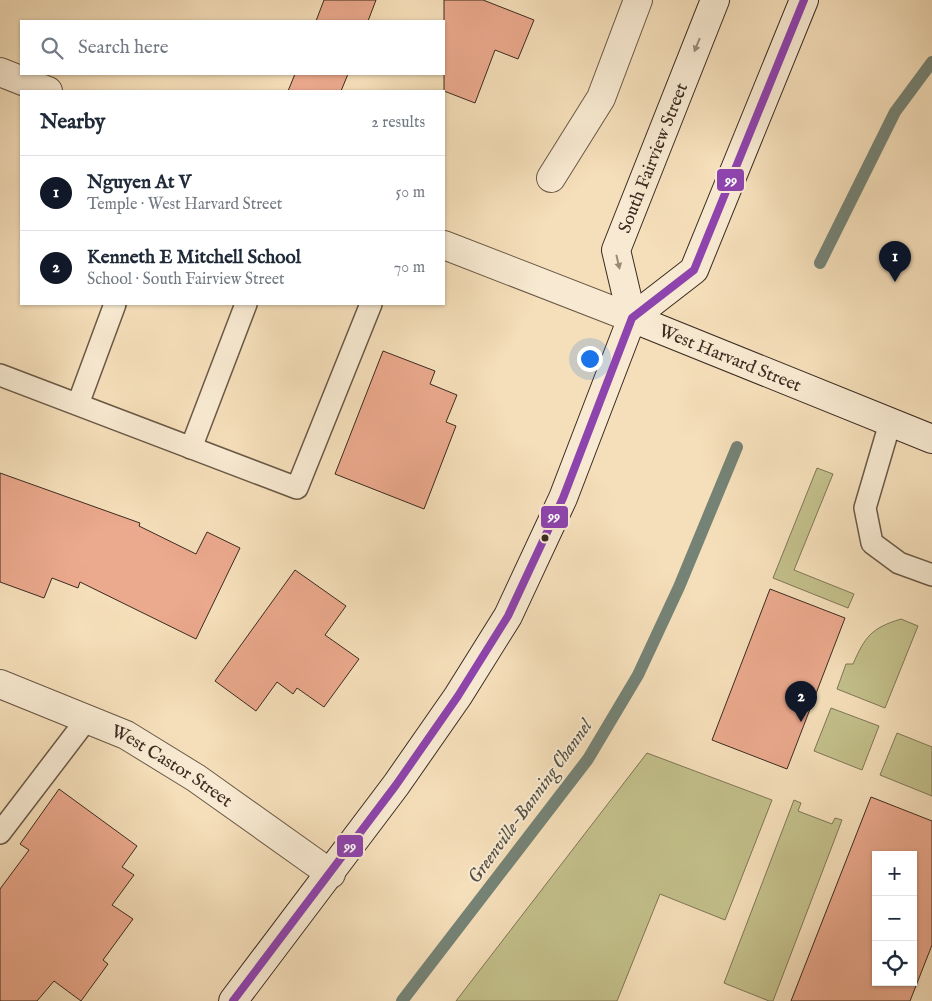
<!DOCTYPE html>
<html lang="en">
<head>
<meta charset="utf-8">
<style>
	body { margin:0; font-family:"IM FELL English",serif; background:#f6f6f7; color:#1f2937 }
	.controls { position:absolute; right:15px; bottom:15px; display:grid; overflow:hidden; border-radius:0px; box-shadow:0 1px 4px #0004 }
	.controls button { width:45px; height:45px; display:grid; place-items:center; padding:0; border:0; border-bottom:1px solid #e0e1e3; background:#fff; color:#1f2937; font:25px sans-serif }
	.you { position:absolute; left:589px; top:358px; width:18px; height:18px; margin:-12px; border:4px solid #fff; border-radius:50%; background:#1a73e8; box-shadow:0 0 0 8px #1a73e833 }
	.badge { display:grid; place-items:center; width:32px; height:32px; border-radius:50%; background:#111827; color:#fff; font-size:16px; font-weight:700 }
	.pin { position:absolute; translate:-50% -41px; filter:drop-shadow(0 1px 2px #0008) }
	.pin::after { content:''; position:absolute; top:26px; width:18px; height:15px; background:inherit; clip-path:polygon(0 0,100% 0,50% 100%) }
	.list { margin:0; padding:0; list-style:none }
	h2 { display:flex; justify-content:space-between; align-items:center; height:65px; margin:0; padding:0 20px; font-size:21px }
	h2 small { font-size:16px; font-weight:400; color:#747a83 }
	.list li { display:grid; grid-template-columns:32px 1fr auto; gap:15px; align-items:center; box-sizing:border-box; height:75px; padding:0 20px; border-top:1px solid #e0e1e3 }
	.list b { display:block; font-size:19px; white-space:nowrap }
	.list p { margin:0; font-size:16px; white-space:nowrap; color:#747a83 }
	.list em { font-size:16px; font-style:normal; color:#747a83 }
	.icon { flex:none; width:28px; height:28px; fill:none; stroke:currentColor; stroke-width:2; stroke-linecap:round; stroke-linejoin:round }
	.map { position:relative; flex:none; width:932px; height:1001px; overflow:hidden }
	.search { position:absolute; background:#fff; box-shadow:0 1px 4px #0004; left:20px; top:20px; width:425px; height:55px; display:flex; align-items:center; gap:12px; box-sizing:border-box; padding:0 18px; border-radius:0px; color:#747a83; font-size:19px }
	.panel { position:absolute; background:#fff; box-shadow:0 1px 4px #0004; left:20px; top:90px; width:425px; height:215px; border-radius:0px }
	.map>svg:first-child { display:block }
	.green { fill:#c3c08b; stroke:#7f7656 }
	.lines { fill:none; stroke-linecap:round; stroke-linejoin:round }
	.stream { stroke:#758376; stroke-width:12 }
	.building { fill:#eba98d; stroke:#3b2b20; fill-rule:evenodd }
	.lane-casing { stroke:#6a5846; stroke-width:24 }
	.street-casing { stroke:#6a5846; stroke-width:30 }
	.secondary-casing { stroke:#3b2b20; stroke-width:30 }
	.lane { stroke:#f8ead2; stroke-width:21 }
	.street { stroke:#f8ead2; stroke-width:28 }
	.secondary { stroke:#f8ead2; stroke-width:28 }
	.bus-1-casing { stroke:#f8ead2; stroke-width:11 }
	.bus-1 { stroke:#8e44ad; stroke-width:8 }
	.oneway { fill:#9a8a79 }
	.bus-dot { fill:#3b2b20; stroke:#f8ead2; stroke-width:2 }
	.labels { text-anchor:middle; stroke-width:4; stroke-linejoin:round; paint-order:stroke }
	.street-label { font-size:18px; fill:#3b2b20; stroke:#f8ead2 }
	.water-label { font-size:19px; font-style:italic; fill:#535044; stroke:#f8ead2 }
	.line-badge { stroke:#f8ead2; stroke-width:2 }
	.badge-label { font-size:14px; text-anchor:middle; font-weight:bold; fill:#fff }
</style>
</head>
<body>
<div class="map">
<svg width="932" height="1001" viewBox="0 0 932 1001">
	<rect width="100%" height="100%" fill="#f5dfba"/>
	<filter id="stains"><feTurbulence type="fractalNoise" baseFrequency=".004" numOctaves="4"/><feColorMatrix values="0 0 0 0 .2 0 0 0 0 .09 0 0 0 0 .02 0 0 0 .5 -.17"/></filter>
	<radialGradient id="worn" r=".72"><stop offset=".6" stop-color="#630" stop-opacity="0"/><stop offset="1" stop-color="#630" stop-opacity=".3"/></radialGradient>
	<!-- green -->
	<g class="green">
		<polygon points="817,468 833,474 794,570 854,594 848,608 773,578"/>
		<path d="M901,619L918,626L885,708L837,689L846,664H853C865,637 871,628 901,619Z"/>
		<polygon points="831,708 879,726 862,770 814,751"/>
		<polygon points="897,733 932,747 932,796 880,775"/>
		<polygon points="647,753 772,800 725,920 660,894 617,1001 456,1001"/>
		<polygon points="794,800 801,803 798,811 832,824 835,818 842,820 773,1001 769,1001 724,983"/>
	</g>
	<g class="lines">
		<!-- stream -->
		<g class="stream">
			<polyline points="820,263 895,112 932,62"/>
			<polyline points="402,1001 588,759 638,675 679,587 737,447"/>
		</g>
	</g>
	<!-- building -->
	<g class="building">
		<polygon points="324,0 376,0 368,21 316,21"/>
		<polygon points="444,0 483,0 534,20 518,59 495,50 475,103 444,91"/>
		<polygon points="295,74 348,74 341,91 288,91"/>
		<polygon points="383,351 435,371 430,384 457,395 446,422 456,426 424,509 335,474"/>
		<polygon points="0,473 140,523 139,526 196,554 207,532 240,548 196,639 80,582 78,588 52,578 44,598 0,582"/>
		<polygon points="295,570 346,606 325,635 359,659 324,707 297,688 293,694 277,682 256,711 215,681"/>
		<polygon points="770,589 845,618 787,769 712,740"/>
		<polygon points="59,789 137,846 122,867 134,875 112,905 133,919 103,960 108,964 81,1001 54,981 37,1001 0,1001 0,889 29,850 20,844"/>
		<path d="M871,797L932,821V945L910,1001H791ZM876,855H913V982H876Z"/>
	</g>
	<g class="lines">
		<defs>
			<g id="lane">
				<polyline points="0,375 297,488 371,304"/>
				<polyline points="78,404 115,304"/>
				<polyline points="890,423 865,508 872,543 899,563 932,575"/>
				<polyline points="191,448 246,304"/>
				<polyline points="0,833 87,719"/>
			</g>
			<g id="street">
				<polyline points="0,72 48,91"/>
				<polyline points="551,178 601,98 638,0"/>
				<polyline points="444,245 632,318"/>
				<path id="s1" d="M0,684L126,735L196,778L331,874"/>
			</g>
			<g id="secondary">
				<path id="s2" d="M632,318L616,250L715,0"/>
				<path id="s3" d="M632,318L932,439"/>
				<polyline points="233,1001 396,785 458,696 508,616 563,498 632,318 694,270 804,0"/>
			</g>
		</defs>
		<!-- lane casing -->
		<use href="#lane" class="lane-casing"/>
		<!-- street casing -->
		<use href="#street" class="street-casing"/>
		<!-- secondary casing -->
		<use href="#secondary" class="secondary-casing"/>
		<!-- lane -->
		<use href="#lane" class="lane"/>
		<!-- street -->
		<use href="#street" class="street"/>
		<!-- secondary -->
		<use href="#secondary" class="secondary"/>
		<defs>
			<polyline id="bus-1" points="233,1001 396,785 458,696 508,616 563,498 632,318 694,270 804,0"/>
		</defs>
		<!-- bus-1 casing -->
		<use href="#bus-1" class="bus-1-casing"/>
		<!-- bus-1 -->
		<use href="#bus-1" class="bus-1"/>
	</g>
	<!-- one-way arrows -->
	<defs><path id="oneway-solid" d="M-6-.8H1V-3.2L6.5 0L1 3.2V.8H-6Z" transform="scale(1.25)"/></defs>
	<g class="oneway">
		<use href="#oneway-solid" transform="translate(697 45) rotate(112)"/>
		<use href="#oneway-solid" transform="translate(618 262) rotate(77)"/>
	</g>
	<!-- markers -->
	<circle class="bus-dot" cx="545" cy="538" r="4.5"/>
	<g class="labels">
		<!-- street labels -->
		<g class="street-label">
			<text dy="6" stroke="none"><textPath href="#s2" startOffset="169">South Fairview Street</textPath></text>
			<text dy="6" stroke="none"><textPath href="#s3" startOffset="106">West Harvard Street</textPath></text>
			<text dy="6" stroke="none"><textPath href="#s1" startOffset="191">West Castor Street</textPath></text>
		</g>
		<!-- water labels -->
		<g class="water-label">
			<text transform="translate(529 801) rotate(-54)" y="7">Greenville-Banning Channel</text>
		</g>
	</g>
	<g class="line-badge">
		<rect x="716" y="168" width="29" height="24" rx="5" fill="#8e44ad"/>
		<rect x="540" y="505" width="29" height="24" rx="5" fill="#8e44ad"/>
		<rect x="336" y="834" width="28" height="24" rx="5" fill="#8e44ad"/>
	</g>
	<g class="badge-label">
		<text x="731" y="185">99</text>
		<text x="554" y="521">99</text>
		<text x="350" y="851">99</text>
	</g>
	<rect width="100%" height="100%" filter="url(#stains)"/>
	<rect width="100%" height="100%" fill="url(#worn)"/>
</svg>
<div class="controls">
<button>+</button>
<button>−</button>
<button><svg class="icon" aria-label="locate" viewBox="0 0 24 24"><circle cx="12" cy="12" r="6"/><path d="M12 2v4M12 18v4M2 12h4M18 12h4"/></svg></button>
</div>
<div class="you"></div>
<div class="pin badge" style="left:895px;top:282px">1</div>
<div class="pin badge" style="left:801px;top:722px">2</div>
<div class="search"><svg class="icon" aria-label="search" viewBox="0 0 24 24"><circle cx="10" cy="10" r="6"/><path d="M15 15l6 6"/></svg>Search here</div>
<section class="panel">
<h2>Nearby<small>2 results</small></h2>
<ul class="list">
<li><span class="badge">1</span><div><b>Nguyen At V</b><p>Temple · West Harvard Street</p></div><em>50 m</em></li>
<li><span class="badge">2</span><div><b>Kenneth E Mitchell School</b><p>School · South Fairview Street</p></div><em>70 m</em></li>
</ul>
</section>
</div>
</body>
</html>
